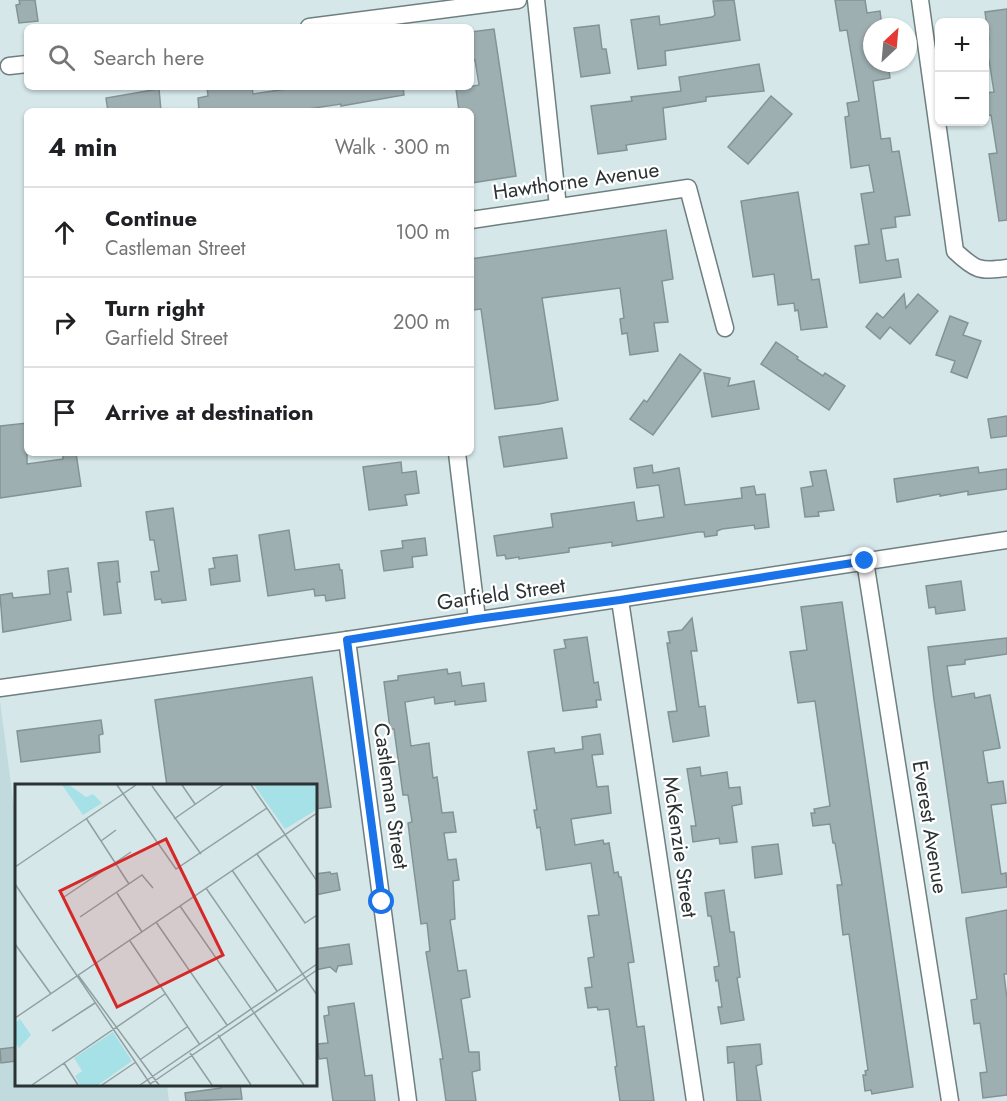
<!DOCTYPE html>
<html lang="en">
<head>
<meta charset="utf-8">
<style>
	body { margin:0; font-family:Jost,sans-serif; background:#f6f6f6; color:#202124 }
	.controls { position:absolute; right:18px; top:18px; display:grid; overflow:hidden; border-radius:9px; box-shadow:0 2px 4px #0004 }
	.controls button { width:54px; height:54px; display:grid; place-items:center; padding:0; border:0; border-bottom:2px solid #e0e0e0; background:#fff; color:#202124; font:30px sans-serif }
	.compass { position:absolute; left:863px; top:18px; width:54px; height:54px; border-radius:50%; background:#fff; box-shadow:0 2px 4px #0004; rotate:26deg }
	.stop { position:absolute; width:18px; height:18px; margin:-14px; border:4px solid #1a73e8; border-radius:50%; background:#fff }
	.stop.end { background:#1a73e8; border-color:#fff; box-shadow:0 2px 6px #0008 }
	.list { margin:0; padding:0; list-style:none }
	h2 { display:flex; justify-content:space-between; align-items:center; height:78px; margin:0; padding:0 24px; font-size:26px }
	h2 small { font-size:20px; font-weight:400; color:#757577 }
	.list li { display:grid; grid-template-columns:39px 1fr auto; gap:18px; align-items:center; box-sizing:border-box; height:90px; padding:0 24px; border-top:2px solid #e0e0e0 }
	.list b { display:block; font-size:22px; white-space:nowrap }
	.list p { margin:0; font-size:20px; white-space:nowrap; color:#757577 }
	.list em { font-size:20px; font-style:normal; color:#757577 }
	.icon { flex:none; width:33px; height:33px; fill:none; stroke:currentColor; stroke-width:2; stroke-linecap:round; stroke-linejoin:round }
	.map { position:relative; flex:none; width:1007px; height:1101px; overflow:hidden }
	.search { position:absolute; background:#fff; box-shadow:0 2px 4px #0004; left:24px; top:24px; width:450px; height:66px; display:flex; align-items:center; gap:15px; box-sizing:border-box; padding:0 21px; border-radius:9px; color:#757577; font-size:22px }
	.panel { position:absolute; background:#fff; box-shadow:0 2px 4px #0004; left:24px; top:108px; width:450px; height:348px; border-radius:9px }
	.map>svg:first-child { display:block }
	.built { fill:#c0dade }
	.building { fill:#9eafb1; stroke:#839395; stroke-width:1.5 }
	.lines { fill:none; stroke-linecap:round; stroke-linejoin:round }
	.street-casing { stroke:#6f7f81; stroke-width:19 }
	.street { stroke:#fff; stroke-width:16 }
	.route { stroke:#1a73e8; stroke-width:8 }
	.labels { text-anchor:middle; stroke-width:4.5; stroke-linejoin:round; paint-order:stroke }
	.street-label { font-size:21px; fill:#2b3233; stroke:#fff }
	.inset-road { fill:none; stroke:#919fa0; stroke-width:1.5 }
	.view { fill:#d62828; fill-opacity:0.15; stroke:#d62828; stroke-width:3 }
	.inset-edge { fill:none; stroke:#2b3233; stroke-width:3 }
</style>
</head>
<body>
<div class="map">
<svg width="1007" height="1101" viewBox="0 0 1007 1101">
	<rect width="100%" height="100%" fill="#d5e7e9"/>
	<!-- built -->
	<polygon class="built" points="0,701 16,822 16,1084 167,1085 169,1101 0,1101"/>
	<!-- building -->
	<g class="building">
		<polygon points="19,0 35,0 38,21 19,23 16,5 20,4"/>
		<polygon points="734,0 740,40 665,51 666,65 638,69 631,20 659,16 660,25 712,17 715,15 713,1"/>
		<polygon points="835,0 865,0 867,13 880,11 882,27 872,27 872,63 888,63 890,78 873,81 881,139 890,138 892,152 899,151 910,215 895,217 896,227 881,229 886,261 898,259 901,277 860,283 855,246 869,244 861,194 874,192 869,165 851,168 845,117 849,116 847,103 859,101 847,30 840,31"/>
		<polygon points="1007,9 1007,220 999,221 989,154 997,153 991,115 984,116 984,93 994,92 989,60 984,61 984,41 989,40 985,12"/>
		<polygon points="599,25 602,49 606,49 610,73 581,77 574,28"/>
		<polygon points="494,29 516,176 471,183 471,111 459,111 456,89 479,85 475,60 471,61 471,32"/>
		<polygon points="759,64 764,91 706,97 706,101 663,108 666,139 626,145 627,150 598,154 591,106 632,101 631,97 681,91 679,77"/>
		<polygon points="207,87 252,87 253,94 287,89 287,87 403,87 404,95 341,106 341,104 294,111 199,111 198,98 208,96"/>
		<polygon points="159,89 161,111 108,111 106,98"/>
		<polygon points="771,96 792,114 748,164 728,147"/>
		<polygon points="798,192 812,280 819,279 827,327 801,330 798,310 795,311 794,303 778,305 774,274 753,277 741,201"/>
		<polygon points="666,230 673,279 662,281 668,322 654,323 658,351 630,355 627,333 622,334 620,319 624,318 620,288 542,298 558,400 539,404 495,409 481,309 473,310 471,259"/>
		<polygon points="904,294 906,308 918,294 938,311 910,344 890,327 880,339 866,327 877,313 883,318"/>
		<polygon points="950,316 968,323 963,335 981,341 967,378 951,372 955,361 936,355"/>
		<polygon points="776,342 798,357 797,359 823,376 825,373 845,386 829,410 761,364"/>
		<polygon points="680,354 701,370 653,435 630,419 644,400 647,402"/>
		<polygon points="704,373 730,378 728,386 754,381 759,409 712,417"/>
		<polygon points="1007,416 1007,436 991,438 988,419"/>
		<polygon points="27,423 27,464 63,459 63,453 76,453 81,486 0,498 0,426"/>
		<polygon points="562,428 567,458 504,467 499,437"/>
		<polygon points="401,462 402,473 416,471 419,493 405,495 407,505 369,510 363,467"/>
		<polygon points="652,465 653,473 679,468 685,505 742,498 741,488 754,486 756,495 765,494 769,527 755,529 754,525 722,529 717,531 717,535 705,537 704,532 698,532 612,546 612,542 569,548 569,552 519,559 519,557 506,559 505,555 497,556 494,536 553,527 551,514 634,502 637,521 664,517 659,485 637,488 634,468"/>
		<polygon points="978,467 979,473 1007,469 1007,489 968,495 968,491 940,496 940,494 897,502 894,479"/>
		<polygon points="826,470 834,510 818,512 819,516 805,517 801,488 813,486 810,472"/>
		<polygon points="173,508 186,600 162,603 161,599 155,600 151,572 159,571 154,540 150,540 146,512"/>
		<polygon points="289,530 295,570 339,564 340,570 342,570 345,598 326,601 325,595 315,596 314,589 268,596 259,535"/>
		<polygon points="425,538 427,555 412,557 413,567 384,571 381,551 403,548 402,541"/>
		<polygon points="237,555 240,581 211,585 209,569 215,568 213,558"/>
		<polygon points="118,561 120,582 117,582 121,613 104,615 98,563"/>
		<polygon points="68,568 71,589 71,592 67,592 71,620 3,632 0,595 12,593 13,598 50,594 48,571"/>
		<polygon points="961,581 965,610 936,614 935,607 929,608 926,586"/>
		<polygon points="842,602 913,1087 872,1094 871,1090 865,1091 863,1075 866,1075 865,1071 868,1070 849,934 843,935 837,885 842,885 835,843 833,843 830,824 813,826 811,813 815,813 814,809 830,806 815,701 798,703 790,652 807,650 801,607"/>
		<polygon points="692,618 697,651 691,651 699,707 705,706 709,736 673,742 668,712 677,711 667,643 670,643 668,632 682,630"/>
		<polygon points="587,637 594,683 598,682 601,700 596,700 597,707 563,711 554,650 566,648 564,640"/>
		<polygon points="1007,638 1007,654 965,660 965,664 947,666 952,697 974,693 975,698 990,695 1000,748 983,751 987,777 988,783 1003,781 1006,803 991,805 1001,874 1006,873 1007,887 962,893 934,700 928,647"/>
		<polygon points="447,669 448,674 460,672 462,686 484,683 486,701 455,705 455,701 435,704 434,697 405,702 411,746 429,743 433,778 437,777 442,813 453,812 456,832 444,833 448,860 456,859 459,880 453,881 455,919 450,920 458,971 466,970 470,997 461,999 469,1052 479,1052 480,1070 472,1072 476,1101 446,1101 440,1059 443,1059 426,952 430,951 427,923 421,924 413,863 408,823 412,822 408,795 403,795 394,729 390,729 384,682 398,680 398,676"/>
		<polygon points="312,677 331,807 315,809 315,786 167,786 155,700"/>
		<polygon points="101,720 103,734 99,735 100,752 21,762 17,731"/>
		<polygon points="600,734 603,754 592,755 597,787 608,786 611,813 571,819 575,845 603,840 604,844 609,843 614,873 618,872 619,877 621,877 634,962 628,963 637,1027 644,1026 654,1101 620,1101 615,1067 617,1066 609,1009 598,1010 597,1007 588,1008 585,988 592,987 588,958 594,957 588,916 599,915 591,863 546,870 540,827 537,828 534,810 537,810 528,752 554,748 555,753 583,749 582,737"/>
		<polygon points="700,767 701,776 727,772 729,788 740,787 742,804 732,806 737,842 720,844 719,838 693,842 691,826 696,826 687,769"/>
		<polygon points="778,844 782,874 755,878 752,847"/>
		<polygon points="330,872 331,874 337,873 340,890 315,895 315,874"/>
		<polygon points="724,890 730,932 734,932 740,977 737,978 744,1020 721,1024 718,1007 722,1007 718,980 716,981 714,967 719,966 711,916 708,916 705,893"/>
		<polygon points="1007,910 1007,974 1004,974 1007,999 1007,1095 983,1098 980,1073 987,1072 980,1023 974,1024 971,1000 977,999 966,921 966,918"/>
		<polygon points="349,944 352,964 338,966 336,972 330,967 315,970 315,949"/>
		<polygon points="354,1003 365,1076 372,1075 375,1101 333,1101 327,1058 319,1059 317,1044 328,1043 324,1016 329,1015 328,1007"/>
		<polygon points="760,1044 762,1064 756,1066 761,1101 737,1101 734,1062 728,1063 727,1047"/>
		<polygon points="16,1047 16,1061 1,1063 0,1049"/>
		<polygon points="220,1084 240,1084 242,1099 186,1101 185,1093 221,1088"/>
	</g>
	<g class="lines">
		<defs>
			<g id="street">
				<polyline points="536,0 558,207"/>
				<path d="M920,0L955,251C975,270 980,272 1007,268"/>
				<polyline points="309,27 518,0"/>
				<polyline points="9,66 27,64"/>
				<polyline points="471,220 688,188 725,328"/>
				<polyline points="457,453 477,619"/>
				<polyline points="865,561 950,1101"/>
				<polyline points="620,600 695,1101"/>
				<polyline points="347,640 408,1101"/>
				<polyline points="0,688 347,640 1007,540"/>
			</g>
		</defs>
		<!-- street casing -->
		<use href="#street" class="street-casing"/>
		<!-- street -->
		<use href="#street" class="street"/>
	</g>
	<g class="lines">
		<!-- route -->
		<polyline class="route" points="382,902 347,640 477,619 620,600 865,561"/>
	</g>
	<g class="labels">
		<!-- street labels -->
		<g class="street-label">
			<text transform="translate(576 181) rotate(-8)" y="7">Hawthorne Avenue</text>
			<text transform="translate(501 594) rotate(-8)" y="7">Garfield Street</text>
			<text transform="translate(391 796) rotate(82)" y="7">Castleman Street</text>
			<text transform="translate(930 827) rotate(81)" y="7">Everest Avenue</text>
			<text transform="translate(680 847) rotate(82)" y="7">McKenzie Street</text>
		</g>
	</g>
	<!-- overview -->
	<g transform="translate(15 784)">
		<rect width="302" height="302" fill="#d5e7e9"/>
		<path d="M47,1H54L71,13L78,10L87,19L68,31ZM239,1H301V26L270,45ZM5,235L16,251L4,264L0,258V239ZM98,248L117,277L83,301H65L60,292L67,287L59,274Z" fill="#a7e1e8"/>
		<path class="inset-road" d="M102,1L161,85L252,24M167,1L180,20M236,1L302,97M137,2L186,70M71,34L114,100M159,35L208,1M86,57L101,46M242,70L290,139L302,131M0,83L121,1M217,86L302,211M0,100L136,301M191,104L262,207M102,109L127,148M49,113L116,68M165,122L289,301M65,133L127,91L138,104M141,138L212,241M115,157L185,261M0,160L36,210M63,191L144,301M0,234L302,29M37,247L80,219M203,251L236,301M175,269L197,301M126,275L172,243M49,279L63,301M135,300L302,186M17,301L150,210M87,301L121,278M125,301L302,180"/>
		<path class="view" d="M151,55L208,171L102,223L45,107Z"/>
		<rect width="302" height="302" class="inset-edge"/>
	</g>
</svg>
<div class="controls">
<button>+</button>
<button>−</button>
</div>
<svg class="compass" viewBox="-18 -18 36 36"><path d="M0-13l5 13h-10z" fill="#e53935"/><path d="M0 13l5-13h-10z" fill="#757577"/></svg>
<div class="stop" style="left:382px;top:902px"></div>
<div class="stop end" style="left:865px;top:561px"></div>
<div class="search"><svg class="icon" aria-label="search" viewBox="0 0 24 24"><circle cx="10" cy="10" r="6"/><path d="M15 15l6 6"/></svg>Search here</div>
<section class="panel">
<h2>4 min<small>Walk · 300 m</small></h2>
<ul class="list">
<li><svg class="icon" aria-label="ahead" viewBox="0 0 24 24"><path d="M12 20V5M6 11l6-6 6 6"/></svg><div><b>Continue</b><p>Castleman Street</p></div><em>100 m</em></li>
<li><svg class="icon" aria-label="right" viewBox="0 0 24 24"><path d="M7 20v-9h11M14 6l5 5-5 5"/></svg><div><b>Turn right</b><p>Garfield Street</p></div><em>200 m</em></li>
<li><svg class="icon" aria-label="arrive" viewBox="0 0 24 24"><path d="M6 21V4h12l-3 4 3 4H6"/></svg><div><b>Arrive at destination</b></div></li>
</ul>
</section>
</div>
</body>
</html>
